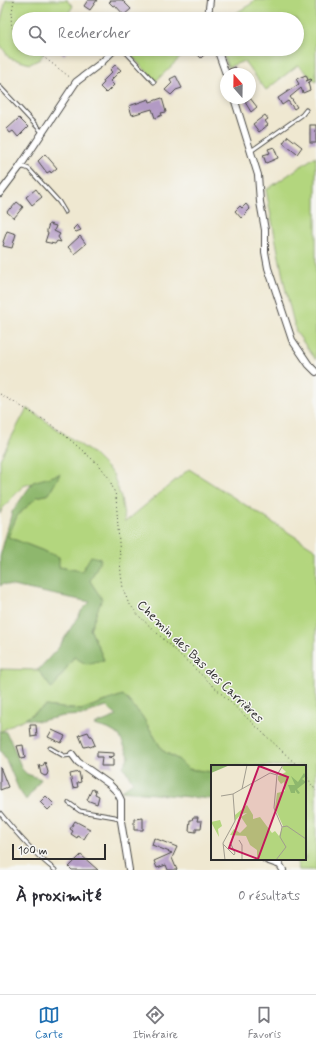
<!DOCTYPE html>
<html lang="fr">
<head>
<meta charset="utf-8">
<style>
	body { margin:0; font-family:Mynerve,sans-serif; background:#f2f2f3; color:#2b2b33 }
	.compass { position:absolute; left:220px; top:68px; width:36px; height:36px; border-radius:50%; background:#fff; box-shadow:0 2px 6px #0003; rotate:340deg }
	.scale { position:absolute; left:12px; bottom:10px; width:94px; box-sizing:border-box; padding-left:4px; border:2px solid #2b2b2b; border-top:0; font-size:11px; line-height:14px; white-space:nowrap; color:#2b2b2b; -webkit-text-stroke:3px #f6f6f2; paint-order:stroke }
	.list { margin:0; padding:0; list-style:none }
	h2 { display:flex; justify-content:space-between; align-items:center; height:52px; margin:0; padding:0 16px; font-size:17px }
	h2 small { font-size:13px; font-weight:400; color:#7c7c81 }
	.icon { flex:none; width:22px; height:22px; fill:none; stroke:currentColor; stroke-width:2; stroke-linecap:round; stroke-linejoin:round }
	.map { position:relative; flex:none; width:316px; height:870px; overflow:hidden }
	.search { position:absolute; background:#fff; box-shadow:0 2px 6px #0003; left:12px; right:12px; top:12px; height:44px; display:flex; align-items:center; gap:10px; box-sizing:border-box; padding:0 14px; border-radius:22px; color:#7c7c81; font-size:15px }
	.sheet { height:124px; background:#fff }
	nav { display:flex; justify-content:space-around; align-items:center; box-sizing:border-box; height:56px; border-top:1px solid #e1e1e2; background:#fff; font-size:11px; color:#7c7c81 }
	nav a { display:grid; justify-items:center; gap:2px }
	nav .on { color:#1f6fb2 }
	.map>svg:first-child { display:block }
	.green { fill:#b3d67e; stroke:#6f8054 }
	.forest { fill:#8eb76d; stroke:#5c714c }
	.building { fill:#b29ac4 }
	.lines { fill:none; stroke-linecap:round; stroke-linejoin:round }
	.lane-casing { stroke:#484744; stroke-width:5 }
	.street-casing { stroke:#484744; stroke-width:8 }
	.path { stroke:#484744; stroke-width:1; stroke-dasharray:1 3; stroke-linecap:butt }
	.lane { stroke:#fff; stroke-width:3 }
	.street { stroke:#fff; stroke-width:6 }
	.labels { text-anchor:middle; stroke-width:3; stroke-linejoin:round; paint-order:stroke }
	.street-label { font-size:13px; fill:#2b2b2b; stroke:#f6f6f2 }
	.inset-road { fill:none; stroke:#a19c8f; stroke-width:1 }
	.view { fill:#c2185b; fill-opacity:0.15; stroke:#c2185b; stroke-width:2 }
	.inset-edge { fill:none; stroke:#2b2b2b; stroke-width:2 }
</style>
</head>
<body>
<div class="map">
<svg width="316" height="870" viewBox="0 0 316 870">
	<rect width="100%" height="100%" fill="#f6f6f2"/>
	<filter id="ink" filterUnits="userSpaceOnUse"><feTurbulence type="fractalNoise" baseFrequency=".025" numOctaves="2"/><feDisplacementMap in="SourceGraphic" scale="8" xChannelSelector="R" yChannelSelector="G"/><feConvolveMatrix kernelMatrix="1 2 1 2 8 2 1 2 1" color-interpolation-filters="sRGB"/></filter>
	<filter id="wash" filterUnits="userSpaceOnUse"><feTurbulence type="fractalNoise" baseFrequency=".012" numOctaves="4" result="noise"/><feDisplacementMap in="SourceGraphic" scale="16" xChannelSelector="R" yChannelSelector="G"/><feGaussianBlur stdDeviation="0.9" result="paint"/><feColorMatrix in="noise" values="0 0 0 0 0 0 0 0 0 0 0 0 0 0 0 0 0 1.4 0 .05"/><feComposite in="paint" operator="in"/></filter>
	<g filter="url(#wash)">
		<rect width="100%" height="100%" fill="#efe8d1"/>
		<!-- green -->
		<g class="green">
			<polygon points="6,0 68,0 67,1 73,6 65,19 19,19 19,49 46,49 40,59 30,64 9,58 0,44 0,24"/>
			<polygon points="254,0 316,0 316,82 298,65 266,90 244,61 228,67 221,49 297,49 297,19 226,19 251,4"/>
			<polygon points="125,49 187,49 188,50 156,81"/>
			<polygon points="316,156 316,360 296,332 285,287 266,190"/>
			<polygon points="27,408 92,453 113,474 121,498 125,522 189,469 316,550 316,870 299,870 296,859 305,859 305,766 212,766 212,772 188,769 179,760 163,751 142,716 123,695 81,710 45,706 25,719 15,723 0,732 0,669 38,670 52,689 74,657 104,660 90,629 101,599 90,581 82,571 58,567 59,557 8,537 17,516 37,497 49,494 59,475 23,486 2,509 0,514 0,459"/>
		</g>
		<!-- forest -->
		<g class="forest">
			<polygon points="60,474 49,494 37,497 17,516 8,537 59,557 59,567 82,571 91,556 101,559 90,581 102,599 90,629 104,660 86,664 74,657 52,689 38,670 59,647 82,610 90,602 3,584 0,586 0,557 12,512 33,482"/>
			<polygon points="123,695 142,716 163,751 179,760 188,769 212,772 212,799 121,791 133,782 123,766 129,756 119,735 108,729 94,725 117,716 107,707 92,711 86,715 63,716 40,721 25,719 45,706 81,710"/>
			<polygon points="5,731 11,741 22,769 27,774 41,779 33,791 26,800 19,790 7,762 0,750 0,732"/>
		</g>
		<g id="blocks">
			<!-- building -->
			<g class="building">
				<polygon points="88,0 97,0 90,10 84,6"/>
				<polygon points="110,0 122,0 131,9 124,15 115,5 113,6 109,2 111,1"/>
				<polygon points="55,49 68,49 64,55"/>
				<polygon points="192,49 204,49 207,52 201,58"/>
				<polygon points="115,65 121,70 110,81 114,85 106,93 100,87 104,83 103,81 112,72 110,70"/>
				<polygon points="235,67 238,74 230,74 229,69"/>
				<polygon points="306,75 308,80 306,81 311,79 312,80 308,83 310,90 303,93 301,88 290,97 297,107 294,109 288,101 282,105 278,98 299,84 296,79"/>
				<polygon points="176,76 182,88 176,90 171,95 165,90 172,83 170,79"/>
				<polygon points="162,98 166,112 161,113 162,115 155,118 152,109 132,115 129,106 149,99 150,102"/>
				<polygon points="250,98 257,107 251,112 245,102"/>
				<polygon points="265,115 268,119 265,121 268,125 259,132 253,124"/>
				<polygon points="19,118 28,127 18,137 13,131 10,133 7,129"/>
				<rect x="310" y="125" width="6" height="18"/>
				<polygon points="288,136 302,147 297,154 283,143"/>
				<polygon points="274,147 278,158 266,163 263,155 270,153 268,149"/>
				<polygon points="45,154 57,168 51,173 50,171 47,173 38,161"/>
				<polygon points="36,189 42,197 32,205 26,197"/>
				<polygon points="17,202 23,207 14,218 7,212 10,208 11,209"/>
				<polygon points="246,204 250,209 241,218 235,211 240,206 242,208"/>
				<polygon points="49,224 56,226 54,231 60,234 58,237 61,242 57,241 55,244 45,242 48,233 47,233 47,230"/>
				<polygon points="77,225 81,230 76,232 73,229"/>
				<polygon points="7,231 16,234 12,248 3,246 4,243 3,242"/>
				<polygon points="80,236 86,244 74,254 68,247"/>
				<polygon points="30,725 36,725 37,736 31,737"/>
				<polygon points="52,730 65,736 61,743 48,737"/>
				<polygon points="88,732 90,736 91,736 95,745 90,747 89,746 84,747 79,735"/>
				<polygon points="23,745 25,758 21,759 17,746"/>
				<polygon points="97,752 114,753 114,756 109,757 108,758 113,759 113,766 101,766 102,757 97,757"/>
				<polygon points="45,762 48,772 47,775 45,776 41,774 39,765 42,767"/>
				<polygon points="0,767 8,787 0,790"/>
				<polygon points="79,772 81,782 77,783 78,787 73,788 70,774"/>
				<polygon points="92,789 96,791 95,794 99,796 97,804 87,800"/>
				<polygon points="46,796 54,804 48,810 40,802"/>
				<polygon points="193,817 198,817 197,821 202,821 201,828 196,828 196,832 189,831 190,820 192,820"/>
				<polygon points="143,818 143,830 134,830 134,819"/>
				<polygon points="75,821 90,829 84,839 78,836 77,838 71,834 73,831 70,829"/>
				<polygon points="154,838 177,847 172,858 177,870 168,870 166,865 157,868 154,861 172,853 152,845"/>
				<polygon points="81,855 98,870 72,870 69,867"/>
			</g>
		</g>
	</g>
	<g filter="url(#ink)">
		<use href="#blocks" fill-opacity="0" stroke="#484744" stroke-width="1"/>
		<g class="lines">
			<defs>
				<g id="lane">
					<polyline points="123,49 154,82"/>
					<polyline points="0,87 42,132"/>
					<polyline points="251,151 302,115 306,110"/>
					<polyline points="19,168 24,167 29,169 59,202 65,212"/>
					<polyline points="50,748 64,756 72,755"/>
					<polyline points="69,803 80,811 115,817 121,821"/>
					<path d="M0,813C16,833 34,854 55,870"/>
				</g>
				<g id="street">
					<polyline points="206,19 208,16 210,0"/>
					<polyline points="217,49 226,74"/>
					<polyline points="234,98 258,175 260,202 265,230 265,252 268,268 292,340 309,365 316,372"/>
					<polyline points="0,193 19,168 76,82 101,63 115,49"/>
					<polyline points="72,754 78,762 109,784 117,792 121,800 121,821 129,870"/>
					<polyline points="266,860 280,865 283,870"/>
				</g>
			</defs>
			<!-- lane casing -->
			<use href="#lane" class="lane-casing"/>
			<!-- street casing -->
			<use href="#street" class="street-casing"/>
			<!-- path -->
			<g class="path">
				<path d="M14,0C12,14 7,27 19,38"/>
				<polyline points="33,49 71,78"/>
				<polyline points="0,394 46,421 60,431 100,466 109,478 116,496 121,574 123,588 128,602 139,616 298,766"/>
				<polyline points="305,774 316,791"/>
			</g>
			<!-- lane -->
			<use href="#lane" class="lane"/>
			<!-- street -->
			<use href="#street" class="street"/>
		</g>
	</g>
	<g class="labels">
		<!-- street labels -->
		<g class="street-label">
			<text transform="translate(201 661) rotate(44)" y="5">Chemin des Bas des Carrières</text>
		</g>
	</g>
	<!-- overview -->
	<g transform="translate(211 765)">
		<rect width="95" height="95" fill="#efe8d1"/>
		<path d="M73,0H95V95H46V85L39,80L35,71L19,70L23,64L29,68L36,61L30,52L36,48L30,49L24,56V50L36,40L42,50V54L49,52L61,68L64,66L68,71L72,61L64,43L66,28L74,26L73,17L70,19L67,15V11L75,7L71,3ZM9,55L11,61L7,64L8,72L0,57Z" fill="#b3d67e"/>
		<path d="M0,0H19L0,8ZM93,8L95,11L91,14L95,17L86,24L89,28L87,29L84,25V28H80L77,20H84L80,11L87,17Z" fill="#8eb76d"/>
		<path class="inset-road" d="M31,24L36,0M10,31L22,29L59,8L66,10L72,0M71,62L76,61L95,74M28,75L31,80V95M12,79L23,90L24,88L19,77M14,95L12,78L24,56L22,29M65,95L75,82L69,72L71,62L63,43L66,10"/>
		<path class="view" d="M48,1L77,12L47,94L18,83Z"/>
		<rect width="95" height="95" class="inset-edge"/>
	</g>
</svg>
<svg class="compass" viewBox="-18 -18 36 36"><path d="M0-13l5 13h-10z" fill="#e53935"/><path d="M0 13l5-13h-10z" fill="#7c7c81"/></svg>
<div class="scale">100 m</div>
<div class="search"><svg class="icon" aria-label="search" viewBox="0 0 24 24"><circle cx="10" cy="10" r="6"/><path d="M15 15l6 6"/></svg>Rechercher</div>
</div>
<section class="sheet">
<h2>À proximité<small>0 résultats</small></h2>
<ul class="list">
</ul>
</section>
<nav>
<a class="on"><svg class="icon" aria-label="map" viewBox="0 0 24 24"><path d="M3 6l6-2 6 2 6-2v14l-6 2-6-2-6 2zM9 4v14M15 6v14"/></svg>Carte</a>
<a><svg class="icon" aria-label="directions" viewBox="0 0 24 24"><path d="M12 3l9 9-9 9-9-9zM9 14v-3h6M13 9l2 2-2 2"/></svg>Itinéraire</a>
<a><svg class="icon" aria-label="saved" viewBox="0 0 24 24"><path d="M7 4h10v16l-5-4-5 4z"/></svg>Favoris</a>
</nav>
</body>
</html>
